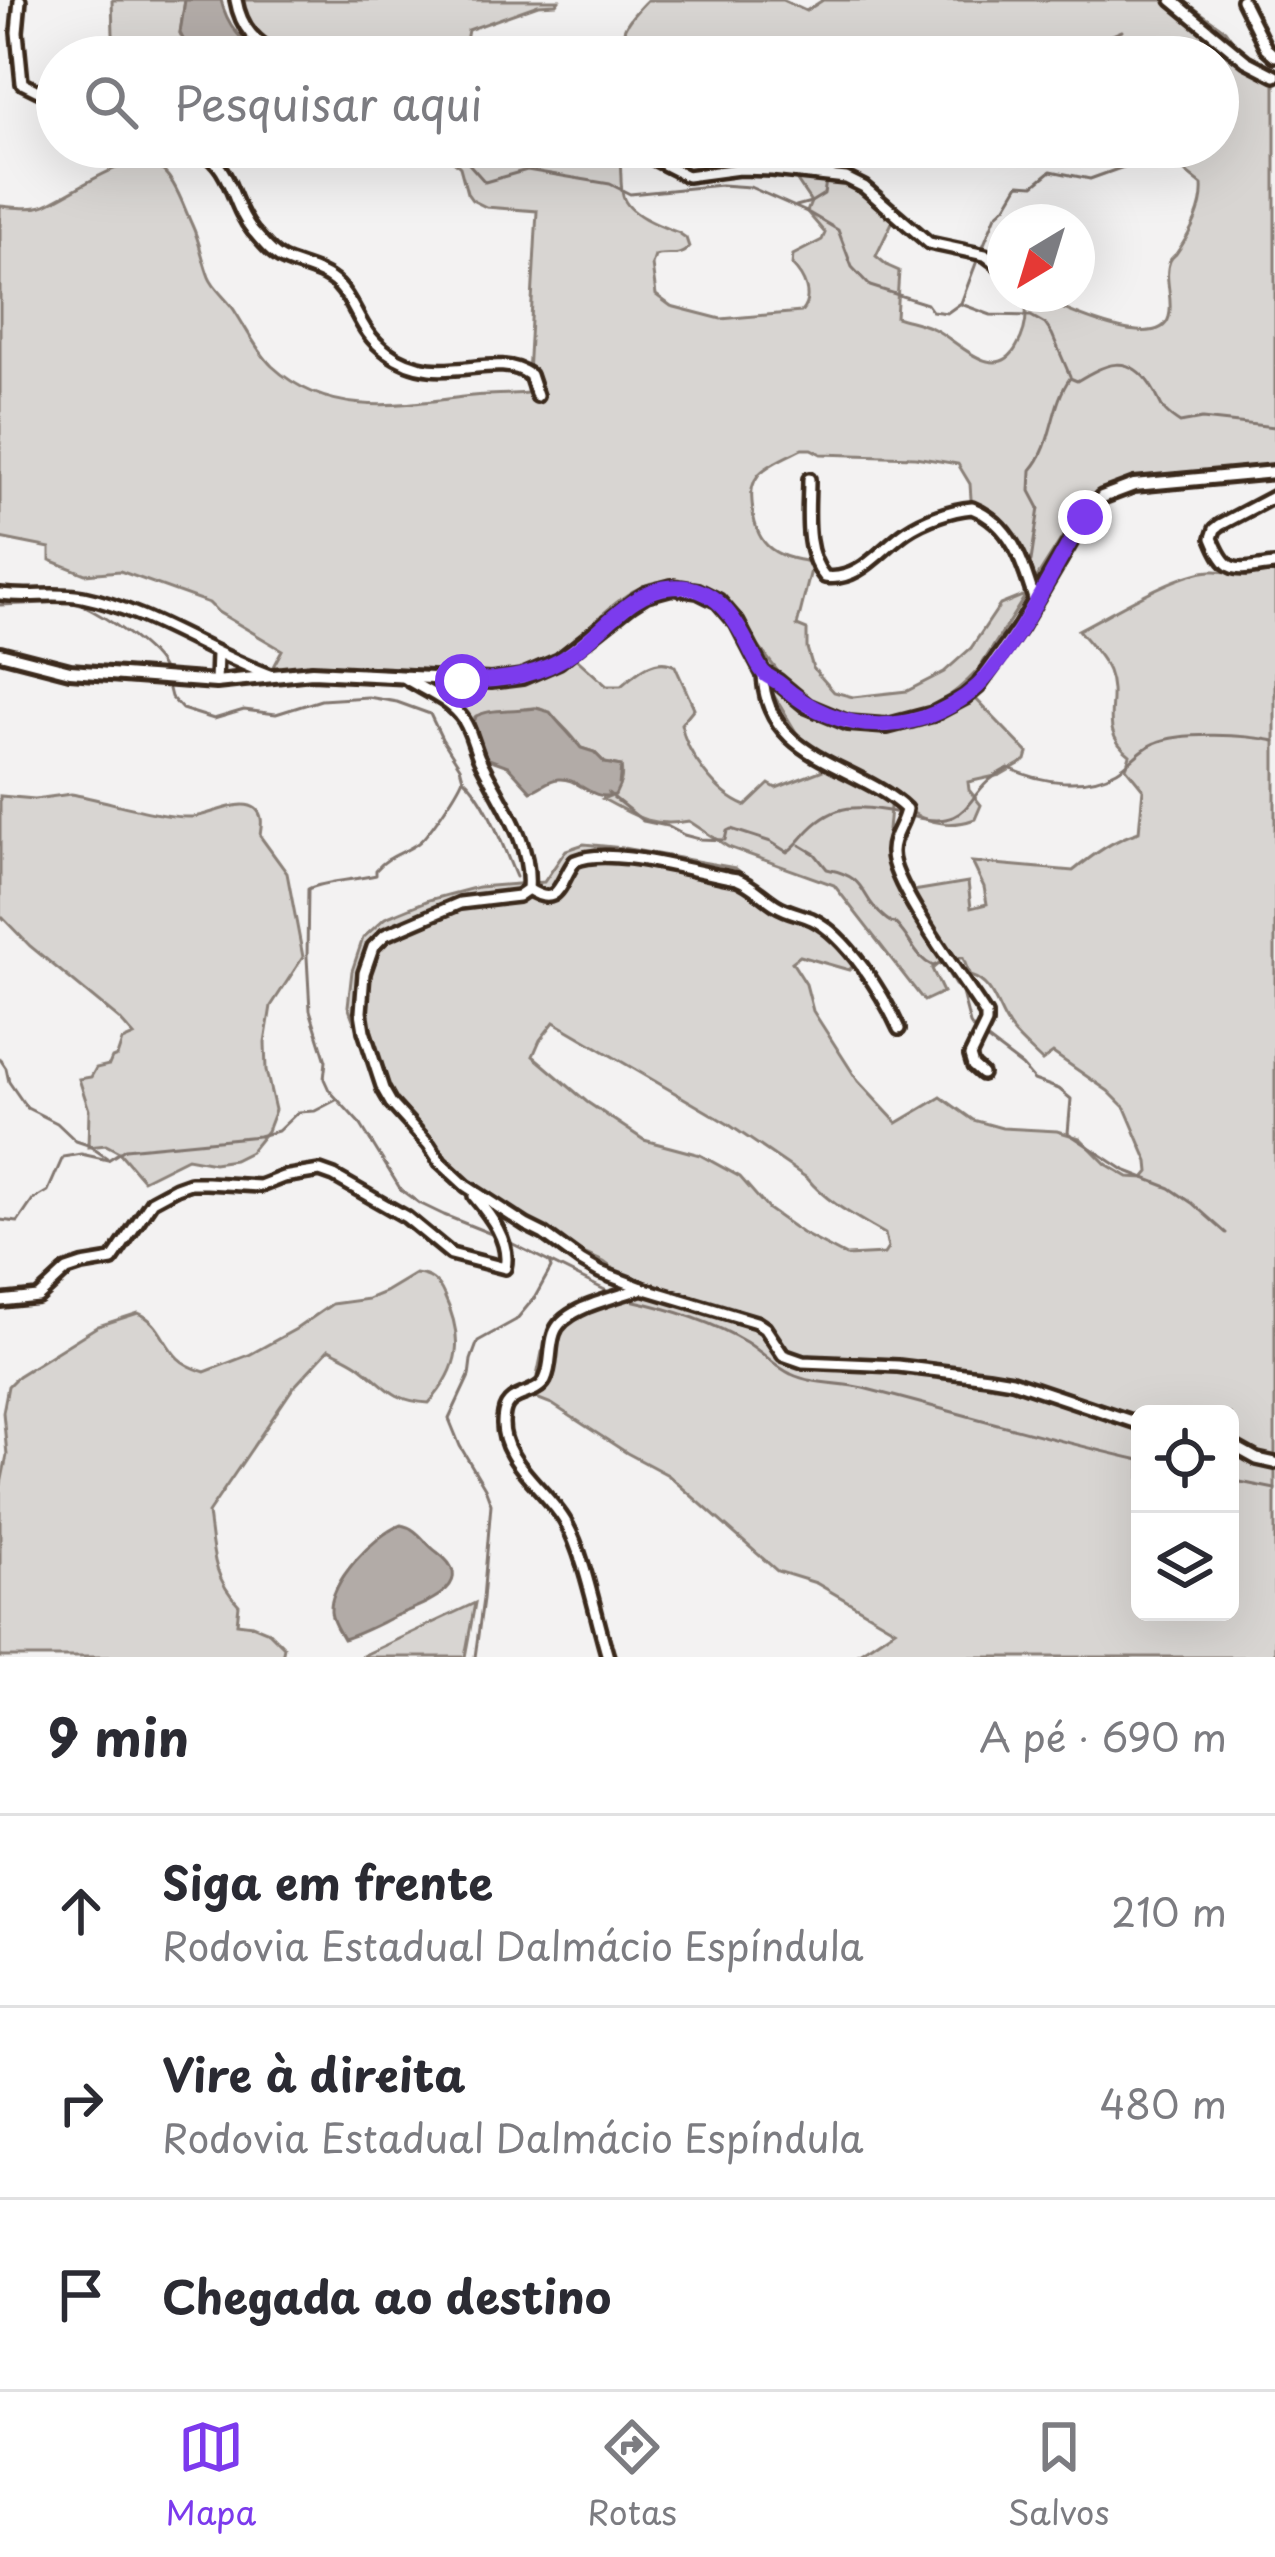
<!DOCTYPE html>
<html lang="pt">
<head>
<meta charset="utf-8">
<style>
	body { margin:0; font-family:"Playpen Sans",sans-serif; background:#f7f7f7; color:#2b2b33 }
	.controls { position:absolute; right:36px; bottom:36px; display:grid; overflow:hidden; border-radius:18px; box-shadow:0 12px 48px #0002 }
	.controls button { width:108px; height:108px; display:grid; place-items:center; padding:0; border:0; border-bottom:3px solid #e1e1e2; background:#fff; color:#2b2b33; font:60px sans-serif }
	.compass { position:absolute; left:987px; top:204px; width:108px; height:108px; border-radius:50%; background:#fff; box-shadow:0 12px 48px #0002; rotate:218deg }
	.stop { position:absolute; width:36px; height:36px; margin:-27px; border:9px solid #7c3aed; border-radius:50%; background:#fff }
	.stop.end { background:#7c3aed; border-color:#fff; box-shadow:0 3px 12px #0008 }
	.list { margin:0; padding:0; list-style:none }
	h2 { display:flex; justify-content:space-between; align-items:center; height:156px; margin:0; padding:0 48px; font-size:51px }
	h2 small { font-size:39px; font-weight:400; color:#7c7c81 }
	.list li { display:grid; grid-template-columns:78px 1fr auto; gap:36px; align-items:center; box-sizing:border-box; height:192px; padding:0 48px; border-top:3px solid #e1e1e2 }
	.list b { display:block; font-size:45px; white-space:nowrap }
	.list p { margin:0; font-size:39px; white-space:nowrap; color:#7c7c81 }
	.list em { font-size:39px; font-style:normal; color:#7c7c81 }
	.icon { flex:none; width:66px; height:66px; fill:none; stroke:currentColor; stroke-width:2; stroke-linecap:round; stroke-linejoin:round }
	.map { position:relative; flex:none; width:1275px; height:1657px; overflow:hidden }
	.search { position:absolute; background:#fff; box-shadow:0 12px 48px #0002; left:36px; right:36px; top:36px; height:132px; display:flex; align-items:center; gap:30px; box-sizing:border-box; padding:0 42px; border-radius:66px; color:#7c7c81; font-size:45px }
	.sheet { height:732px; background:#fff }
	nav { display:flex; justify-content:space-around; align-items:center; box-sizing:border-box; height:168px; border-top:3px solid #e1e1e2; background:#fff; font-size:33px; color:#7c7c81 }
	nav a { display:grid; justify-items:center; gap:6px }
	nav .on { color:#7c3aed }
	.map>svg:first-child { display:block }
	.green { fill:#d8d5d2; stroke:#8a8078; stroke-width:3; fill-rule:evenodd }
	.water { fill:#b2aba7; stroke:#827770; stroke-width:3 }
	.lines { fill:none; stroke-linecap:round; stroke-linejoin:round }
	.stream { stroke:#827770; stroke-width:3 }
	.minor-casing { stroke:#3b2a1e; stroke-width:18 }
	.major-casing { stroke:#3b2a1e; stroke-width:20 }
	.minor { stroke:#fff; stroke-width:9 }
	.major { stroke:#fff; stroke-width:10 }
	.route { stroke:#7c3aed; stroke-width:15 }
</style>
</head>
<body>
<div class="map">
<svg width="1275" height="1657" viewBox="0 0 1275 1657">
	<rect width="100%" height="100%" fill="#f3f2f2"/>
	<filter id="ink" filterUnits="userSpaceOnUse"><feTurbulence type="fractalNoise" baseFrequency=".00833" numOctaves="2"/><feDisplacementMap in="SourceGraphic" scale="24" xChannelSelector="R" yChannelSelector="G"/><feConvolveMatrix kernelMatrix="1 2 1 2 8 2 1 2 1" color-interpolation-filters="sRGB"/></filter>
	<g filter="url(#ink)">
		<!-- green -->
		<g class="green">
			<polygon points="112,0 185,0 180,33 191,57 120,57 113,34"/>
			<path d="M236,0H559L556,4L538,5L468,30L463,57H315C282,48 245,37 236,0Z"/>
			<path d="M647,0H782L806,11L823,0H1183L1225,30L1243,55L1275,72V465L1118,485L1097,495L1079,511L979,669C953,697 926,716 886,718C789,722 785,668 729,612C715,598 704,587 684,582C624,569 588,642 539,664C507,678 473,675 440,675C391,674 342,672 294,680L290,676L270,672L282,650L218,612L209,603L120,571L85,574L50,560V548L0,538V206C14,207 32,210 45,205C72,194 127,152 153,164C174,173 183,206 192,225C200,242 202,259 209,277C214,290 229,300 236,313C247,330 257,351 272,366C327,417 396,406 463,397C484,394 506,395 527,393L537,211L486,207L472,200L467,193L460,167L439,147H617C623,163 619,180 623,196C628,215 663,227 679,233L686,238L689,247C679,259 669,252 655,256L652,265L656,295L671,306L721,319L801,312C814,297 804,277 792,265L793,255L822,240L825,233L807,212L811,202L797,181L800,167L702,162V147H985L949,155L881,152L847,171L898,210L876,256L888,266L899,271L896,317C908,321 922,323 934,329C957,340 996,386 1017,346C1024,334 1027,323 1026,308L1033,300L1041,299C1063,309 1159,354 1169,317C1174,300 1163,277 1170,261C1171,258 1174,256 1176,254C1190,234 1204,209 1202,185L1177,165L1188,147H1218V57H631C612,34 630,18 647,0ZM802,449H811L821,454L915,457L958,464L970,484L972,513C1004,532 1014,561 1025,595L1000,605L971,648L944,672L907,691L853,697L834,692L813,668L807,648V630L797,626L813,562C771,558 754,543 752,502C751,490 752,483 759,474C770,463 788,456 802,449Z"/>
			<path d="M1275,565V1657H853L895,1629L816,1583L777,1571L668,1475L627,1453L552,1404L521,1392L536,1381L542,1352L558,1328L589,1311L616,1304L622,1296L623,1281L616,1271L604,1262L567,1246L446,1166L378,1086L348,1006L352,971L363,938L385,918L429,900L478,887L544,882L566,850L584,844L623,848L735,868L769,895L813,914L857,962L849,970L800,956L792,962L806,984L813,1011L858,1081L897,1123L941,1097L973,1120L1002,1128L1057,1131L1080,1138L1106,1164L1128,1177L1144,1178L1149,1172L1148,1162L1125,1108L1108,1091L1053,1053L1042,1061C1032,1051 1021,1042 1012,1031C996,1011 996,984 970,976L963,958H945L932,969L943,992L924,1001L834,885L728,847L689,821C651,828 635,816 603,799C618,793 624,783 621,766L605,763L594,752L581,748C574,737 549,709 536,708C526,707 515,712 505,712C493,712 487,711 475,717L474,726C463,720 462,714 454,705C446,695 434,689 423,682L497,683L572,655L607,686H621C636,673 656,655 675,666L694,708L681,724C687,755 716,794 746,806L769,784L776,788L836,765L799,737L768,686L771,685C819,739 919,753 971,694L1028,753L1026,760L1000,775L968,782L969,790L981,805L975,819C942,831 915,819 891,796L887,842L907,892L968,882L971,908L987,904L984,887L972,862L1073,871C1094,854 1113,840 1139,832L1143,789L1126,768L1130,755C1096,729 1121,704 1108,671C1102,656 1088,642 1078,630C1112,613 1175,573 1211,571C1243,569 1238,587 1275,565ZM554,1022L728,1124L807,1178C827,1203 858,1218 885,1234L888,1248L884,1254L846,1256L802,1233L768,1209L740,1177L700,1155L644,1140L587,1102L533,1056L540,1040ZM1140,1414H1230V1612H1140Z"/>
			<path d="M71,794C107,800 157,818 192,817C210,816 241,797 256,809C264,816 261,827 260,836L287,873L303,957L271,1006L265,1043L266,1070L275,1110L267,1131L250,1152L234,1160L214,1163L187,1158L143,1180L119,1152L106,1145L88,1147L89,1110L79,1079L91,1077L96,1068L109,1065L112,1058L117,1056L122,1041L134,1036L119,1019L30,946L0,915V796L35,799Z"/>
			<path d="M415,1274C430,1275 438,1281 444,1295C464,1338 461,1367 429,1403C390,1401 385,1384 357,1364C348,1358 338,1354 329,1349L293,1388L208,1513C213,1550 212,1577 239,1605L237,1623L252,1625L269,1632L284,1647L282,1657H0V1489L7,1455L3,1412L8,1386L18,1376L98,1326L138,1313C160,1322 162,1342 178,1358C185,1365 195,1369 205,1372L249,1355L296,1329L332,1304L368,1299L385,1292Z"/>
			<polygon points="475,1603 465,1657 360,1657"/>
		</g>
		<!-- water -->
		<g class="water">
			<path d="M185,0H221C227,26 242,41 262,57H192L180,33Z"/>
			<path d="M536,708L550,712C560,725 571,735 581,748L594,752L605,763L621,766L619,786L615,795C589,801 579,777 558,779C547,780 540,789 531,791L508,766L486,758L473,726L476,716C492,708 517,711 536,708Z"/>
			<path d="M401,1525C418,1528 424,1543 437,1552C483,1586 420,1605 395,1616C378,1624 360,1634 343,1639C338,1630 332,1622 331,1612C329,1582 374,1535 401,1525Z"/>
		</g>
		<g class="lines">
			<!-- stream -->
			<g class="stream">
				<polyline points="1061,57 1122,31"/>
				<polyline points="454,147 485,182 527,170 610,184 630,194 721,185 750,187 809,213 838,230 852,267 870,286 927,304 932,311 947,313 961,303 978,258"/>
				<polyline points="829,171 836,163 861,147"/>
				<polyline points="796,206 811,202 824,194 826,181"/>
				<polyline points="982,249 996,215 1006,206 1019,184 1034,185 1051,171 1090,179 1154,156 1178,162 1211,147"/>
				<polyline points="961,304 991,315 1031,316 1045,324 1052,334 1070,376"/>
				<path d="M1031,561L1039,508L1030,491L1031,470C1054,444 1050,406 1070,378L1077,381C1105,364 1128,352 1151,386C1164,406 1157,408 1180,423L1202,419L1275,427"/>
				<path d="M0,605L69,602L81,605C104,616 155,648 164,672"/>
				<path d="M167,681L171,697L182,709L214,719L244,710L276,714L321,700L368,697L397,702L430,714L442,739L460,767L463,778C487,799 503,847 516,877"/>
				<path d="M463,778C458,791 428,836 418,843C403,854 389,855 376,870V875C355,880 325,881 308,889L307,957L310,1010L326,1061L324,1079L329,1090L361,1125L401,1190L419,1203L444,1215L499,1237"/>
				<path d="M608,793L643,821L667,826L684,835L699,839L725,840L727,831L731,829L771,842L787,852C796,846 801,838 809,830C837,802 858,806 895,812"/>
				<path d="M914,817C977,832 962,788 1009,768C1041,783 1086,789 1117,771C1131,763 1140,749 1155,743C1182,731 1246,735 1275,741"/>
				<path d="M800,845L815,854L827,869C871,878 857,896 885,918C896,927 892,918 901,930C913,944 916,958 933,966L942,963L955,985L961,989L970,1024L976,1033"/>
				<polyline points="985,1038 1022,1066 1034,1080 1059,1089 1071,1099 1068,1133 1124,1170 1170,1188 1192,1203 1226,1233"/>
				<polyline points="0,1059 6,1068 9,1082 27,1108 57,1123 76,1141 88,1145 107,1158"/>
				<polyline points="0,1220 18,1222 33,1200 48,1191 63,1157 81,1154 108,1160 125,1149 259,1136 278,1131 298,1112 315,1111 336,1100"/>
				<polyline points="507,1241 611,1293"/>
				<path d="M626,1299C668,1308 709,1320 746,1342C761,1351 777,1368 791,1374C814,1385 839,1382 863,1388C956,1412 1047,1439 1140,1460"/>
				<polyline points="1230,1480 1275,1489"/>
				<polyline points="475,1657 483,1599 491,1504 485,1488 460,1446 449,1419 469,1376 471,1360 478,1341 516,1320 535,1297 551,1268 549,1262"/>
			</g>
			<defs>
				<g id="minor">
					<polyline points="20,0 17,32 22,83 38,91 57,84"/>
					<path d="M236,0C241,29 256,43 281,57"/>
					<polyline points="1172,0 1246,61 1275,76"/>
					<polyline points="1242,0 1266,48 1275,56"/>
					<path d="M197,147C204,152 213,158 218,165C233,183 235,209 253,231C263,242 273,256 287,261C305,268 324,271 338,285C357,305 359,332 387,352C439,392 493,348 530,375L537,396"/>
					<polyline points="630,147 687,176 739,169 772,170 846,178 864,187 929,243 985,255 1005,270"/>
					<path d="M809,479C809,510 803,552 825,577C860,582 881,548 907,531C925,519 951,510 972,508C1012,524 1023,563 1035,602"/>
					<path d="M1275,496L1220,525L1215,529L1212,538C1228,578 1236,569 1275,565"/>
					<path d="M0,594C28,598 56,592 83,597C150,611 208,653 272,676"/>
					<path d="M763,673C765,761 856,762 906,809C904,824 891,837 892,853C892,886 966,983 986,1015V1023L970,1056L973,1066L982,1074"/>
					<path d="M405,678C422,689 447,699 460,715C470,726 473,744 479,758C499,800 532,840 528,889L518,896L460,903L385,935L373,947L364,973L361,1012L364,1031L383,1089L391,1103L429,1145L440,1162L466,1186L526,1225L544,1234L581,1261L600,1272L642,1288L756,1322L765,1328L783,1355L803,1362L898,1366L988,1377L1012,1381L1140,1424"/>
					<polyline points="216,682 217,653"/>
					<path d="M528,889C560,910 559,882 575,861C611,845 696,873 737,879C752,885 763,897 776,905C787,912 800,914 812,919C847,936 883,994 899,1029"/>
					<path d="M0,1301L38,1297L67,1270L82,1265L112,1260L152,1201L176,1188L190,1183H207L260,1186L283,1177L320,1171L334,1176L406,1217L451,1254L505,1268C511,1242 490,1215 474,1196"/>
					<polyline points="1230,1444 1257,1459 1275,1463"/>
					<path d="M608,1657C596,1618 585,1557 566,1523C547,1488 495,1459 504,1413C508,1390 536,1397 545,1380C552,1366 549,1349 554,1334C562,1307 617,1298 642,1288"/>
				</g>
				<polyline id="major" points="0,653 70,671 216,682 312,672 491,681 522,677 559,661 632,603 646,594 672,587 698,591 718,601 737,623 763,673 777,681 807,706 848,723 887,726 933,714 965,697 978,686 1020,627 1085,517 1102,497 1134,485 1275,472"/>
			</defs>
			<!-- minor casing -->
			<use href="#minor" class="minor-casing"/>
			<!-- major casing -->
			<use href="#major" class="major-casing"/>
			<!-- minor -->
			<use href="#minor" class="minor"/>
			<!-- major -->
			<use href="#major" class="major"/>
		</g>
	</g>
	<g class="lines" filter="url(#ink)">
		<!-- route -->
		<path class="route" d="M462,681C503,681 541,676 575,651C604,630 632,589 672,587C715,584 735,618 751,651C755,658 759,669 765,674C769,678 776,680 780,684C822,721 869,734 923,718C943,711 962,701 978,686C1019,645 1053,567 1085,517"/>
	</g>
</svg>
<div class="controls">
<button><svg class="icon" aria-label="locate" viewBox="0 0 24 24"><circle cx="12" cy="12" r="6"/><path d="M12 2v4M12 18v4M2 12h4M18 12h4"/></svg></button>
<button><svg class="icon" aria-label="layers" viewBox="0 0 24 24"><path d="M12 4l9 5-9 5-9-5zM3 14l9 5 9-5"/></svg></button>
</div>
<svg class="compass" viewBox="-18 -18 36 36"><path d="M0-13l5 13h-10z" fill="#e53935"/><path d="M0 13l5-13h-10z" fill="#7c7c81"/></svg>
<div class="stop" style="left:462px;top:681px"></div>
<div class="stop end" style="left:1085px;top:517px"></div>
<div class="search"><svg class="icon" aria-label="search" viewBox="0 0 24 24"><circle cx="10" cy="10" r="6"/><path d="M15 15l6 6"/></svg>Pesquisar aqui</div>
</div>
<section class="sheet">
<h2>9 min<small>A pé · 690 m</small></h2>
<ul class="list">
<li><svg class="icon" aria-label="ahead" viewBox="0 0 24 24"><path d="M12 20V5M6 11l6-6 6 6"/></svg><div><b>Siga em frente</b><p>Rodovia Estadual Dalmácio Espíndula</p></div><em>210 m</em></li>
<li><svg class="icon" aria-label="right" viewBox="0 0 24 24"><path d="M7 20v-9h11M14 6l5 5-5 5"/></svg><div><b>Vire à direita</b><p>Rodovia Estadual Dalmácio Espíndula</p></div><em>480 m</em></li>
<li><svg class="icon" aria-label="arrive" viewBox="0 0 24 24"><path d="M6 21V4h12l-3 4 3 4H6"/></svg><div><b>Chegada ao destino</b></div></li>
</ul>
</section>
<nav>
<a class="on"><svg class="icon" aria-label="map" viewBox="0 0 24 24"><path d="M3 6l6-2 6 2 6-2v14l-6 2-6-2-6 2zM9 4v14M15 6v14"/></svg>Mapa</a>
<a><svg class="icon" aria-label="directions" viewBox="0 0 24 24"><path d="M12 3l9 9-9 9-9-9zM9 14v-3h6M13 9l2 2-2 2"/></svg>Rotas</a>
<a><svg class="icon" aria-label="saved" viewBox="0 0 24 24"><path d="M7 4h10v16l-5-4-5 4z"/></svg>Salvos</a>
</nav>
</body>
</html>
